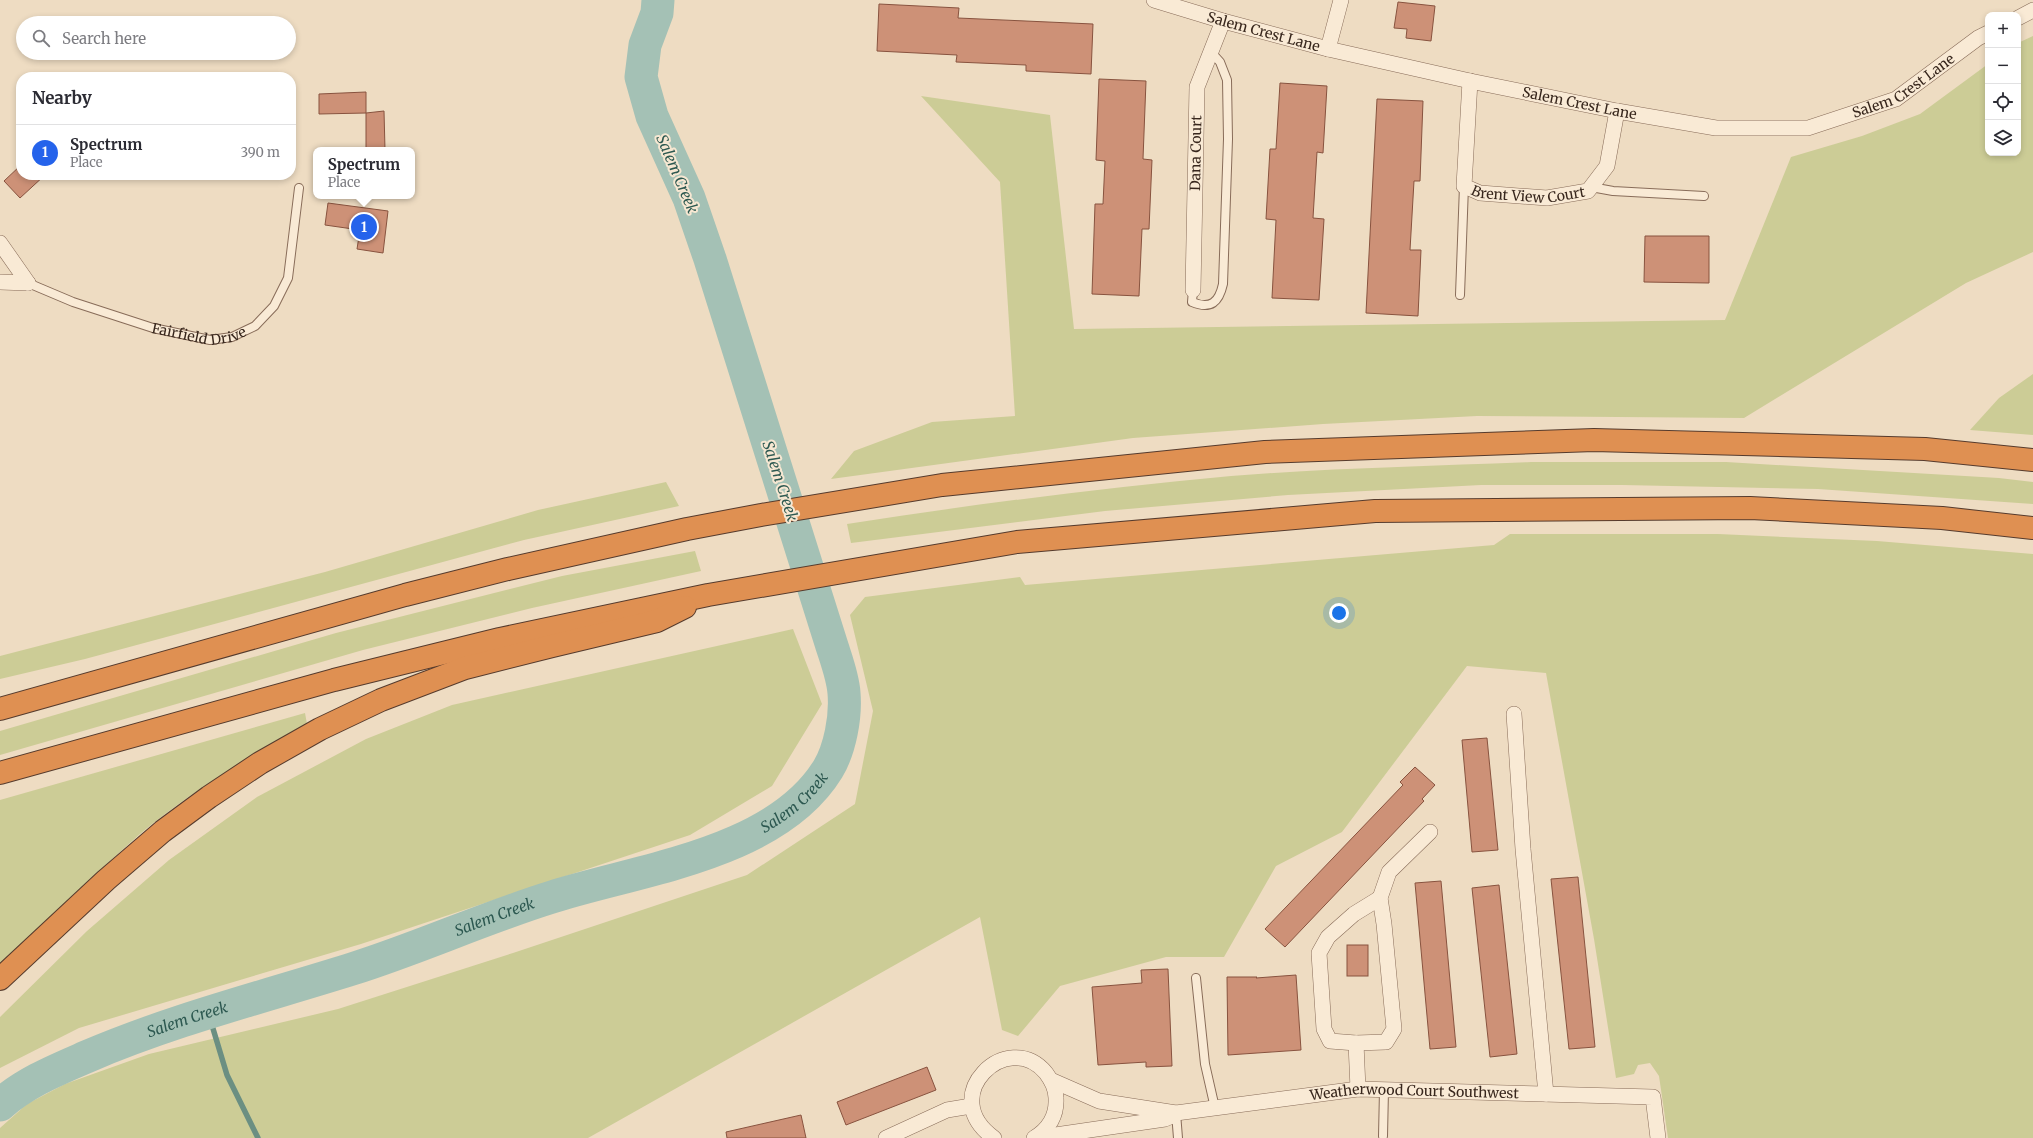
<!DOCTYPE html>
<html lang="en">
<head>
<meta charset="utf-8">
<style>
	body { margin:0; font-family:Merriweather,serif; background:#f7f7f7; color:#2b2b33 }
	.controls { position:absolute; right:12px; top:12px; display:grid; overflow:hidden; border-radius:8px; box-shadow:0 2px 6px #0003 }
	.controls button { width:36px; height:36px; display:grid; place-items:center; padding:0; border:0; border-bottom:1px solid #e1e1e2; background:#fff; color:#2b2b33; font:20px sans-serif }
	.you { position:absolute; left:1339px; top:613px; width:14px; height:14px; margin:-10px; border:3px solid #fff; border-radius:50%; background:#1a73e8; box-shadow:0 0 0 6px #1a73e833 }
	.badge { display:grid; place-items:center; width:26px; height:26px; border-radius:50%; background:#2563eb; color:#fff; font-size:13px; font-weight:700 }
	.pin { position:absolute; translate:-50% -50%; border:2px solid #fff; box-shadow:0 1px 4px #0006 }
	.popup { position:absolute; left:313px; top:147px; width:102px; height:52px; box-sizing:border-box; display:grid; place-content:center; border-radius:8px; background:#fff; filter:drop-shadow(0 1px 3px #0005); font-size:13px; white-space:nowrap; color:#7c7c81 }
	.popup b { font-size:15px; color:#2b2b33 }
	.popup::after { content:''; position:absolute; left:50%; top:100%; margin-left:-8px; border:8px solid transparent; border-top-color:#fff }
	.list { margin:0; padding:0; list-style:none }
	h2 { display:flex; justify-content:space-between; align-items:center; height:52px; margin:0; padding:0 16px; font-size:17px }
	h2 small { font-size:13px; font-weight:400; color:#7c7c81 }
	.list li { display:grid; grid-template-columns:26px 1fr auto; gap:12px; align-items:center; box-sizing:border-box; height:56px; padding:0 16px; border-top:1px solid #e1e1e2 }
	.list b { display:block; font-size:15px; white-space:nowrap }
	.list p { margin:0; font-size:13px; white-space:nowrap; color:#7c7c81 }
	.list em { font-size:13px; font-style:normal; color:#7c7c81 }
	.icon { flex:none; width:22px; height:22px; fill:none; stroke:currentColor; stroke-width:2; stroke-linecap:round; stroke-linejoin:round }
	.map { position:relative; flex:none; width:2033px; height:1138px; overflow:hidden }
	.search { position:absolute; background:#fff; box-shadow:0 2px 6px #0003; left:16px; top:16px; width:280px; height:44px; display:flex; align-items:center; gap:10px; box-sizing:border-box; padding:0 14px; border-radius:22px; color:#7c7c81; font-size:15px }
	.panel { position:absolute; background:#fff; box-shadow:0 2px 6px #0003; left:16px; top:72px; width:280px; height:108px; border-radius:16px }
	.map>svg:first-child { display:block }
	.green { fill:#cccc96 }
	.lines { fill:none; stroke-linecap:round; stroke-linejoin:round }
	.stream { stroke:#6b8f82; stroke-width:5.5 }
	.river { stroke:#a4c1b5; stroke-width:33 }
	.building { fill:#cd9177; stroke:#88533f }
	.lane-casing { stroke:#886c59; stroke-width:10 }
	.street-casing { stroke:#886c59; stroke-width:16 }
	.highway-casing { stroke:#563b2d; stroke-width:24 }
	.lane { stroke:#f9ead5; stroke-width:8 }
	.street { stroke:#f9ead5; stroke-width:15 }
	.highway { stroke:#df9052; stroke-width:22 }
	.labels { text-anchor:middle; stroke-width:4; stroke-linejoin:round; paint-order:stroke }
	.street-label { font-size:14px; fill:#38271d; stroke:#f6e7d2 }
	.water-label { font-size:15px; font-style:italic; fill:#2c5850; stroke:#f6e7d2 }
</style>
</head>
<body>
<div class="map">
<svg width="2033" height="1138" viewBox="0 0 2033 1138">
	<rect width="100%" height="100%" fill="#eedcc2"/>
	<!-- green -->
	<g class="green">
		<polygon points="2033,36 2033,252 1966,283 1744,418 1477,416 1323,424 1133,438 831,479 854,451 932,422 1015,416 1000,182 921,96 1050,115 1074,329 1725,320 1791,157 1862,136 1920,114 1988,64 1988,153 2018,153 2018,43"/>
		<polygon points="2033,374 2033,435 1970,430 1999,398"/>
		<path d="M1531,462H1726L1999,478L2033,482V504L1818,489L1622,485H1481L1288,495L1105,511L851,543L847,524C975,504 1102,488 1231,476C1331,468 1431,466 1531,462Z"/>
		<polygon points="666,482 679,506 524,540 85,659 0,679 0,656 325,572 538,510"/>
		<polygon points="1510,534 1718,534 1877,541 2033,554 2033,1138 1668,1138 1659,1076 1650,1063 1638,1065 1634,1074 1616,1078 1594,939 1546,673 1467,666 1342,832 1276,866 1224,957 1166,957 1060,986 1018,1036 1002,1030 980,917 588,1138 0,1138 0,1128 27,1104 65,1084 149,1054 338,1009 513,953 747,875 855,804 873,711 850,615 865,597 1020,577 1025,585 1494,545"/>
		<polygon points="695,551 701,571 532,608 363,650 0,755 0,731 336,633 562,576"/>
		<polygon points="793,629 822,704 772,786 690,835 361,944 79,1028 0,1068 0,1017 87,931 169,860 257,797 366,739 452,705"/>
		<path d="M305,713L307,724C250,757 191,791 140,834C92,876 46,921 0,965V800Z"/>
	</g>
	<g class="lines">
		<!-- stream -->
		<polyline class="stream" points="208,1012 227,1075 258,1138"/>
		<!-- river -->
		<path class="river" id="s1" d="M0,1105C24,1083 56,1070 86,1057C172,1020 263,997 352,969C419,948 484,918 552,897C640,869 776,854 828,769C840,749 846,717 844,693C843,677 836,659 831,643L710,259L689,198L652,116L641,77L645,45L657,13L658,0"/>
	</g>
	<!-- building -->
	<g class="building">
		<polygon points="1398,2 1435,6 1431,41 1406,38 1407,29 1394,28"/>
		<polygon points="879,4 959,8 958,18 1093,24 1091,74 1026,71 1026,65 956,62 957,55 877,51"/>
		<polygon points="1099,79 1146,81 1143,159 1152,160 1149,229 1142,229 1139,296 1092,294 1095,204 1103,204 1105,161 1096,160"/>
		<polygon points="1280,83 1327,86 1323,153 1317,152 1313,218 1324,219 1319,300 1272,298 1276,220 1266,219 1270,149 1276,149"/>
		<polygon points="366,92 366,113 319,114 319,94"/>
		<polygon points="1377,99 1423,101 1420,181 1414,181 1410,250 1421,250 1418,316 1366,313"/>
		<polygon points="384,111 385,150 366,150 366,113"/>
		<polygon points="21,165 21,175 45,175 20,198 4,181"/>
		<polygon points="328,203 388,211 383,253 357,249 360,230 325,225"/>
		<polygon points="1645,236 1709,236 1709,283 1644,282"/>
		<polygon points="1487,738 1498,850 1472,852 1462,740"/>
		<polygon points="1415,767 1435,785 1422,799 1424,801 1285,947 1265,929 1403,785 1400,782"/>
		<polygon points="1578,877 1595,1047 1569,1049 1551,879"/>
		<polygon points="1441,881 1456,1047 1430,1049 1415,883"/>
		<polygon points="1499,885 1517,1054 1490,1057 1472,888"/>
		<rect x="1347" y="945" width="21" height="31"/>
		<polygon points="1168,969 1172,1066 1146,1067 1146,1062 1098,1065 1092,987 1142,983 1141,970"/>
		<polygon points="1296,975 1301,1050 1228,1055 1227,977 1257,977 1256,978"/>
		<polygon points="927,1067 936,1090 846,1125 837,1102"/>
		<polygon points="801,1115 806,1138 727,1138 726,1132"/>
	</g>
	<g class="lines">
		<defs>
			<g id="lane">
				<polyline points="1591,187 1613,191 1704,196"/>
				<path id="s2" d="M28,283L73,302L153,328L210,340L232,337L255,326L274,306L288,278L299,188"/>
				<path d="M1193,290L1192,302C1211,310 1219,302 1223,284L1228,139L1227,80L1220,62L1211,52"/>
				<polyline points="1460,295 1464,186"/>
				<polyline points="1196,978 1205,1064 1215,1108"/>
				<polyline points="1176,1113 1178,1138"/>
				<polyline points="1383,1136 1384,1090"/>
			</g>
			<g id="street">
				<path id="s3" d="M1154,0L1223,21L1328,49L1470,81L1617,111L1716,128H1808L1896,99L1978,38L1988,33"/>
				<polyline points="2018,18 2033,10"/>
				<polyline points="1328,49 1341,0"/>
				<path id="s4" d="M1470,81L1464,186L1480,193L1547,198L1588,191L1607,166L1617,111"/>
				<polyline points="0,243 28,283"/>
				<polyline points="0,282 28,283"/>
				<path id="s5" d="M1193,290L1197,87L1223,21"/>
				<polyline points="1514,714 1523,849 1546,1094"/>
				<polyline points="1356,1043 1330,1041 1324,1029 1319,953 1328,937 1354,914 1380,898"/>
				<path id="s6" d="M1051,1080L1099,1101L1176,1113L1358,1089L1653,1097L1658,1138"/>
				<polyline points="1358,1089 1356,1043 1386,1042 1394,1029 1384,924 1380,898 1389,872 1430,832"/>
				<polyline points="886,1138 947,1110 971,1106"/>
				<path d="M994,1138C935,1096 1008,1027 1046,1073C1052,1081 1056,1088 1056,1098C1057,1115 1049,1129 1034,1138"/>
				<polyline points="1035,1138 1165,1119 1172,1116"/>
			</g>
			<g id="highway">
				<polyline points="0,709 405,595 508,569 687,529 761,515 942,485 1265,452 1594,440 1925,449 2033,460"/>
				<polyline points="0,773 334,680 500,639 708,595 1017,542 1375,511 1750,508 1942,518 2033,528"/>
				<polyline points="0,979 106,880 163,831 209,797 260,763 320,729 381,700 465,668 552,646 657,621 685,607"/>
			</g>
		</defs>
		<!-- lane casing -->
		<use href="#lane" class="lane-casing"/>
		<!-- street casing -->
		<use href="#street" class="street-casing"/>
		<!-- highway casing -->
		<use href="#highway" class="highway-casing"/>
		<!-- lane -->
		<use href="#lane" class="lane"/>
		<!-- street -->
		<use href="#street" class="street"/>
		<!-- highway -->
		<use href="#highway" class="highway"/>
	</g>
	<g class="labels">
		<!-- street labels -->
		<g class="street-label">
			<text dy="5" stroke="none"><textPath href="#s3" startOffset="114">Salem Crest Lane</textPath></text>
			<text dy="5" stroke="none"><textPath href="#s3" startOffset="774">Salem Crest Lane</textPath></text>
			<text dy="5" stroke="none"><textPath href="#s3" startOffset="438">Salem Crest Lane</textPath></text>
			<text dy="5" stroke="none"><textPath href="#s5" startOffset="137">Dana Court</textPath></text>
			<text dy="5" stroke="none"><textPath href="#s4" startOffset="171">Brent View Court</textPath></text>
			<text dy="5" stroke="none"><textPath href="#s2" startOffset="180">Fairfield Drive</textPath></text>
			<text dy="5" stroke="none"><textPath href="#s6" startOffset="370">Weatherwood Court Southwest</textPath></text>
		</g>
		<!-- water labels -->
		<g class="water-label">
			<text transform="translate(677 174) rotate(67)" y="5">Salem Creek</text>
			<text transform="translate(780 481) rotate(72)" y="5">Salem Creek</text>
			<text dy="5" stroke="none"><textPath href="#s1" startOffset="855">Salem Creek</textPath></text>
			<text dy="5" stroke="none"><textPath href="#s1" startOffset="531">Salem Creek</textPath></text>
			<text dy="5" stroke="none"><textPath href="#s1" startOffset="207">Salem Creek</textPath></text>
		</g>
	</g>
</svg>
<div class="controls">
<button>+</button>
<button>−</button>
<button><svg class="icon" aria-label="locate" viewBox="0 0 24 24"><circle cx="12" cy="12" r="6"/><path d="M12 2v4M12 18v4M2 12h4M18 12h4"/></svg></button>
<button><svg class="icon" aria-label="layers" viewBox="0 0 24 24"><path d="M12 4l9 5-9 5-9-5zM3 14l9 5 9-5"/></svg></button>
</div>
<div class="you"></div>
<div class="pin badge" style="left:364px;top:227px">1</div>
<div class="popup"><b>Spectrum</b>Place</div>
<div class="search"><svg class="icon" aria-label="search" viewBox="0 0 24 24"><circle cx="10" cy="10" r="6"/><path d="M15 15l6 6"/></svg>Search here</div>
<section class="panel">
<h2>Nearby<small></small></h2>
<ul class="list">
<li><span class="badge">1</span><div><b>Spectrum</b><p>Place</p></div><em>390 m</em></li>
</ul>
</section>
</div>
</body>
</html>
